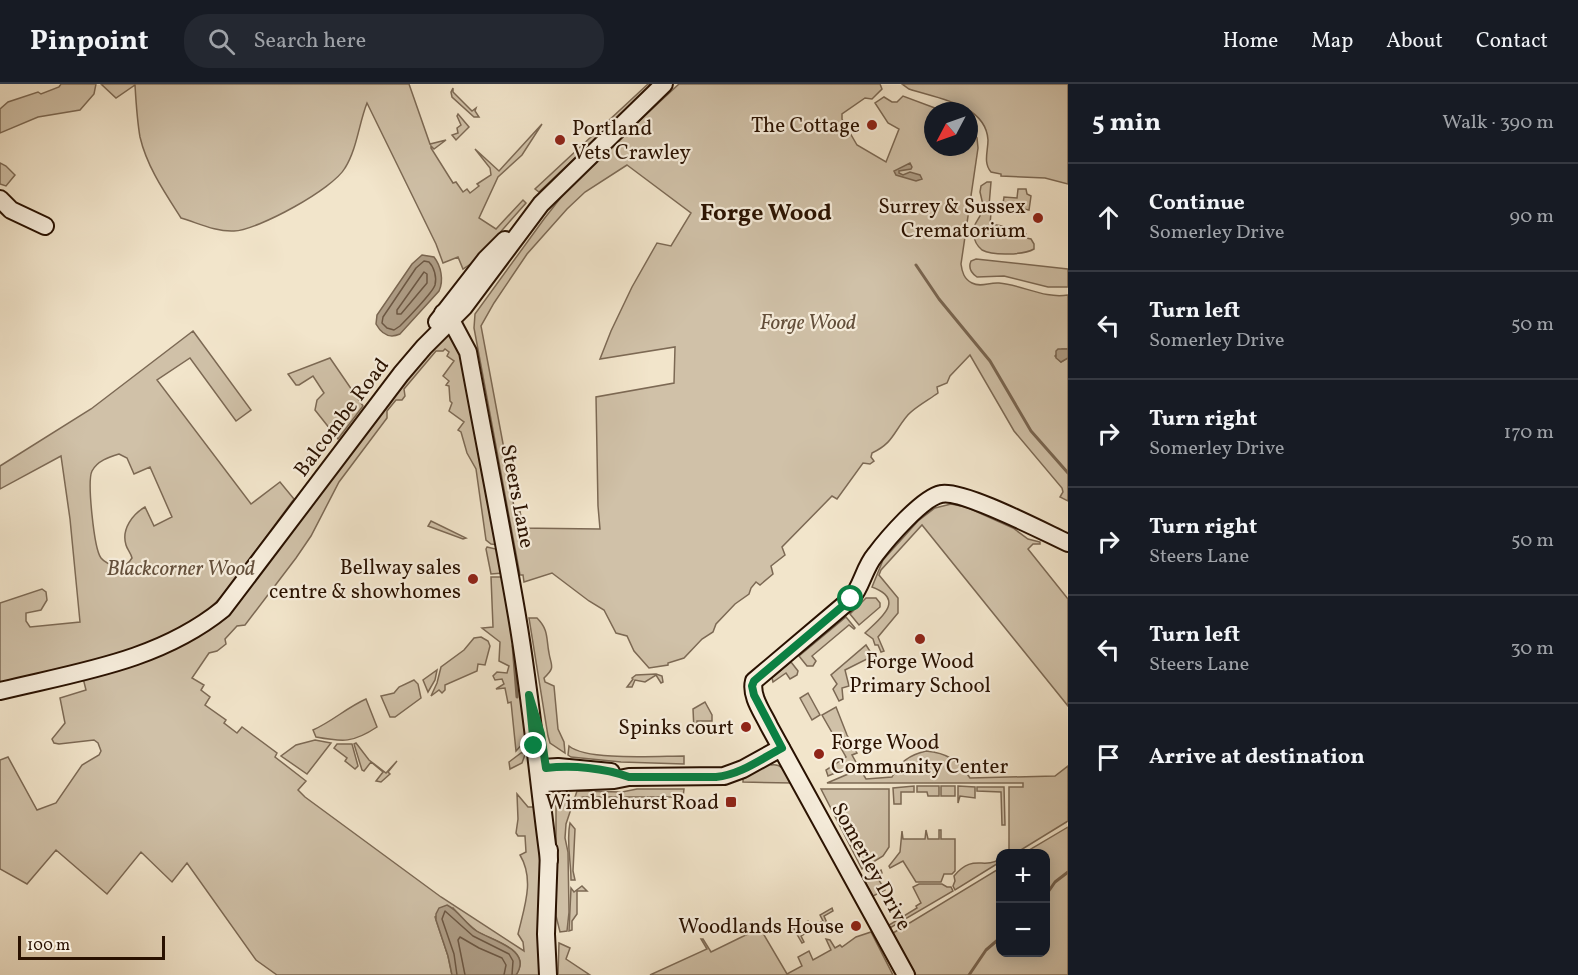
<!DOCTYPE html>
<html lang="en">
<head>
<meta charset="utf-8">
<style>
	body { margin:0; font-family:Vollkorn,serif; background:#242831; color:#f1f3f6 }
	.controls { position:absolute; right:18px; bottom:18px; display:grid; overflow:hidden; border-radius:12px; box-shadow:0 3px 15px #0003 }
	.controls button { width:54px; height:54px; display:grid; place-items:center; padding:0; border:0; border-bottom:2px solid #363941; background:#171b24; color:#f1f3f6; font:30px sans-serif }
	.compass { position:absolute; left:924px; top:18px; width:54px; height:54px; border-radius:50%; background:#171b24; box-shadow:0 3px 15px #0003; rotate:229deg }
	.scale { position:absolute; left:18px; bottom:15px; width:147px; box-sizing:border-box; padding-left:6px; border:3px solid #291100; border-top:0; font-size:16px; line-height:21px; white-space:nowrap; color:#291100; -webkit-text-stroke:4px #f7eedd; paint-order:stroke }
	.stop { position:absolute; width:18px; height:18px; margin:-14px; border:4px solid #0b8043; border-radius:50%; background:#fff }
	.stop.end { background:#0b8043; border-color:#fff; box-shadow:0 2px 6px #0008 }
	.list { margin:0; padding:0; list-style:none }
	h2 { display:flex; justify-content:space-between; align-items:center; height:78px; margin:0; padding:0 24px; font-size:26px }
	h2 small { font-size:20px; font-weight:400; color:#9ea1a6 }
	.list li { display:grid; grid-template-columns:39px 1fr auto; gap:18px; align-items:center; box-sizing:border-box; height:108px; padding:0 24px; border-top:2px solid #363941 }
	.list b { display:block; font-size:22px; white-space:nowrap }
	.list p { margin:0; font-size:20px; white-space:nowrap; color:#9ea1a6 }
	.list em { font-size:20px; font-style:normal; color:#9ea1a6 }
	.icon { flex:none; width:33px; height:33px; fill:none; stroke:currentColor; stroke-width:2; stroke-linecap:round; stroke-linejoin:round }
	.map { position:relative; flex:none; width:1068px; height:891px; overflow:hidden }
	header { display:flex; align-items:center; gap:36px; box-sizing:border-box; height:84px; padding:0 30px; background:#171b24; border-bottom:2px solid #363941 }
	header strong { font-size:28px }
	nav { display:flex; gap:33px; margin-inline-start:auto; font-size:21px }
	.search { width:420px; height:54px; background:#242831; display:flex; align-items:center; gap:15px; box-sizing:border-box; padding:0 21px; border-radius:24px; color:#9ea1a6; font-size:22px }
	main { display:flex }
	aside { flex:1; background:#171b24 }
	.map>svg:first-child { display:block }
	.green { fill:#d0c1a8; stroke:#7c6954; stroke-width:1.5; fill-rule:evenodd }
	.water { fill:#ae9d86; stroke:#796550; stroke-width:1.5 }
	.lines { fill:none; stroke-linecap:round; stroke-linejoin:round }
	.shore { stroke:#6c5743; stroke-width:1.5 }
	.stream { stroke:#796550; stroke-width:3 }
	.secondary-casing { stroke:#291100; stroke-width:20 }
	.secondary { stroke:#f7eedd; stroke-width:16 }
	.route { stroke:#0b8043; stroke-width:8 }
	.poi-dot { fill:#8f2418; stroke:#f7eedd; stroke-width:2 }
	.labels { text-anchor:middle; stroke-width:4.5; stroke-linejoin:round; paint-order:stroke }
	.poi-label { font-size:21px; fill:#291100; stroke:#f7eedd; text-anchor:end }
	.park-label { font-size:21px; font-style:italic; fill:#634f3b; stroke:#f7eedd }
	.street-label { font-size:21px; fill:#291100; stroke:#f7eedd }
	.quarter-label { font-size:24px; font-weight:bold; fill:#291100; stroke:#f7eedd }
</style>
</head>
<body>
<header>
<strong>Pinpoint</strong>
<div class="search"><svg class="icon" aria-label="search" viewBox="0 0 24 24"><circle cx="10" cy="10" r="6"/><path d="M15 15l6 6"/></svg>Search here</div>
<nav><a>Home</a><a>Map</a><a>About</a><a>Contact</a></nav>
</header>
<main>
<div class="map">
<svg width="1068" height="891" viewBox="0 0 1068 891">
	<rect width="100%" height="100%" fill="#f2e5cb"/>
	<filter id="stains"><feTurbulence type="fractalNoise" baseFrequency=".00333" numOctaves="4"/><feColorMatrix values="0 0 0 0 .2 0 0 0 0 .09 0 0 0 0 .02 0 0 0 .5 -.17"/></filter>
	<radialGradient id="worn" r=".72"><stop offset=".6" stop-color="#630" stop-opacity="0"/><stop offset="1" stop-color="#630" stop-opacity=".3"/></radialGradient>
	<!-- green -->
	<g class="green">
		<polygon points="61,0 96,0 94,10 80,26 38,33 0,49 0,25 8,18 38,8 41,10 59,3"/>
		<path d="M101,0H409L430,60L446,56L434,65L431,62V64L453,99L456,98L463,108L467,105L470,109L479,102L477,100L491,91L490,84L475,65L499,87L542,40L522,71L498,93L479,134L496,145L523,116L526,119L475,177L463,185L458,173L443,179L436,160L367,19C359,39 357,65 345,84C333,105 258,146 234,147C216,148 198,139 181,134C165,109 147,83 140,53C137,36 136,18 135,1L116,14Z"/>
		<polygon points="648,0 654,0 539,108 535,105"/>
		<path d="M679,0H880L882,5L872,15L865,14L842,30V35L857,61L886,78L899,45L888,39L875,19L884,13L892,18H897L903,12L943,27H933V63H969V39L977,54L978,64L961,180C962,188 964,195 972,199C981,204 989,198 999,199C1023,201 1044,215 1068,211V265H1062L1055,272L1061,278L1068,274V417L1060,413L1063,408L1062,404L1014,347L970,271L950,292L947,299L937,303L938,309C930,315 912,325 907,332C893,349 893,359 872,369L871,373L874,377L870,380L863,379L837,415L832,412L782,463L785,471L771,482L773,490L760,501L756,498L751,504L749,510L735,520L716,540L713,548L702,555L684,574L668,579V581L649,584L634,567L627,552L616,549L604,526L589,517L552,489L524,498L523,491H520L474,244L475,230L544,135L573,98ZM627,81L691,129L671,162L657,159L632,203L611,247L600,275L675,263L674,299L596,313L598,422L600,445L517,444L516,437L521,433L520,427L514,424L506,365H504L481,242L494,219L527,170L567,125L585,108Z"/>
		<path d="M902,0H1068V100L1045,94L1001,92V90L991,88C983,79 988,67 988,56C986,20 936,14 909,5Z"/>
		<polygon points="453,4 453,8 472,27 476,24 475,27 479,33 474,33 452,13 451,8"/>
		<polygon points="458,30 469,43 456,56 452,51 458,49 457,44 461,41 457,32"/>
		<polygon points="0,79 6,82 15,91 6,102 0,100"/>
		<polygon points="987,98 991,98 989,122 983,121 980,108 981,102"/>
		<polygon points="1018,105 1026,105 1027,110 1031,112 1029,126 1024,125 1022,127 1000,124 1000,120 1003,120 1004,113 1017,114"/>
		<path d="M982,127L991,129L990,140L1002,142L1004,145L1022,147V150H1026V154L1031,155L1034,160V165C1024,171 993,172 982,166C977,162 974,156 973,149C972,141 980,135 982,127Z"/>
		<path d="M976,175L1068,185V203H1048L1004,192L977,193C971,189 968,184 971,177Z"/>
		<path d="M193,247L251,326L236,337L190,274L157,296L251,420L280,398L294,415L224,510L170,565L226,534L378,328L433,262L450,248L458,254L499,461L491,460L486,456L476,385L467,369L461,348L458,346L464,338L449,327L452,319L450,317L449,302L446,301L449,297L443,292L454,277L447,272L449,268L445,265L443,267H436L404,305L405,312L402,316H396L387,327V334L339,398L311,452L296,474L245,541L237,542L225,555L226,560L217,567L209,569L192,594L204,601L201,606L210,613L205,621L226,636L224,639L237,649L242,643L277,669L275,673L306,697L298,706L305,713L441,813L524,867L523,858L518,850C524,824 535,796 520,771L526,768L525,752H518L516,749L518,735L517,710L528,723H539L544,891H516C533,865 492,857 478,848C468,841 461,833 453,824L435,833L448,872L452,891H277L256,876L187,779L172,798L141,768L107,810L56,766L27,800L0,785V676L8,673L37,726L56,719L82,681L99,671L101,667L98,659L94,656L59,660L54,659L52,655L65,639L60,614L86,606L83,594L0,599V519L42,505L46,508L47,516L41,526L26,529V537L30,543L80,538L70,435L61,372L0,405V382L91,325ZM119,370L127,374L134,390L150,383L172,433L154,442L145,423C133,430 121,445 126,461C127,465 131,469 132,474C129,479 125,483 117,482C111,481 105,479 101,474C94,465 87,397 92,387C97,377 109,373 119,370Z"/>
		<polygon points="330,274 363,322 338,355 315,326 317,316 324,309 313,292 299,301 296,301 288,290"/>
		<path d="M951,420L966,423L1013,444L1028,455L1040,458V460H1033L1028,465L1068,515V622L922,441L881,486L879,491L898,514V529L878,553L884,567L881,568L878,561H875L873,555L865,549C879,535 907,516 872,503L883,476L918,437L935,424Z"/>
		<polygon points="431,437 466,454 463,455 428,442"/>
		<polygon points="487,463 500,466 503,489 491,490 486,465"/>
		<polygon points="491,493 504,493 524,611 520,612 527,655 516,667 511,618 508,619 505,604 496,605 504,600 502,595 495,596 493,592 497,588 507,589 509,582 499,577 500,558 482,544 493,543"/>
		<polygon points="866,514 876,514 880,519 880,523 859,541 850,530"/>
		<polygon points="846,533 855,544 854,545 849,541 812,572 816,577 813,582 807,582 799,572"/>
		<path d="M529,534H537C549,546 546,554 549,569C551,582 556,583 544,594L545,598L554,602L558,645L564,658L565,669L550,659L548,652Z"/>
		<polygon points="481,553 488,557 490,562 485,581 478,580 477,587 445,601 445,606 442,609 439,606 431,612 437,599 441,583 464,566 474,554"/>
		<polygon points="866,561 873,572 845,586 849,602 842,604 843,615 839,617 833,605 837,600 831,591"/>
		<polygon points="791,578 798,587 797,591 790,595 786,589 773,598 772,594"/>
		<polygon points="437,586 435,596 428,608 423,596"/>
		<polygon points="656,590 662,592 663,598 661,599 656,591 645,598 635,596 632,603 627,603 633,595 632,594 636,591"/>
		<polygon points="414,596 418,600 421,614 395,633 390,633 381,612 394,609 399,603"/>
		<polygon points="808,609 820,631 812,636 800,614"/>
		<path d="M366,615L377,643C353,659 343,658 316,653L313,646C333,637 346,624 366,615Z"/>
		<polygon points="705,618 712,631 712,637 697,637 697,646 694,646 693,625"/>
		<polygon points="836,623 847,651 857,669 852,671 857,680 828,692 826,686 846,673 822,631"/>
		<polygon points="315,656 331,659 307,690 281,672 296,661"/>
		<polygon points="356,659 369,676 386,689 397,677 388,688 390,690 381,698 376,697 383,688 371,678 364,687 362,686 354,660"/>
		<polygon points="337,660 352,660 358,682 355,685 345,677 347,674 334,664"/>
		<path d="M569,662C587,677 658,672 684,672V680L621,678L571,673L568,671Z"/>
		<path d="M926,667C947,669 958,676 970,694L1055,692L1068,682V737L1016,769H1009V703H1023V699H827L860,685L866,695L892,693C900,678 909,671 926,667Z"/>
		<polygon points="526,668 522,679 510,685 509,678 521,669"/>
		<path d="M770,679L771,681C783,679 786,689 792,699L743,698V690Z"/>
		<polygon points="914,702 914,708 901,708 901,720 894,720 893,704"/>
		<polygon points="917,702 939,702 939,712 928,712 927,708 917,708"/>
		<rect x="941" y="702" width="14" height="10"/>
		<polygon points="958,702 975,703 975,714 960,712 958,719"/>
		<polygon points="977,703 1004,703 1005,741 1002,741 1001,708 977,707"/>
		<polygon points="637,705 684,705 683,713 583,713 577,715 575,713 577,707 622,708"/>
		<polygon points="821,705 889,705 889,763 883,772 862,785"/>
		<polygon points="568,713 572,715 573,719 566,740 565,754 568,768 569,828 567,847 560,848 556,832 556,719"/>
		<path d="M570,739L575,745L573,787L575,796H571C571,777 566,757 570,739Z"/>
		<polygon points="1068,743 1068,891 916,891 893,849 1000,784 1000,868 1046,868 1046,770 1024,769"/>
		<polygon points="926,746 928,755 939,755 939,746 941,746 941,755 955,755 955,787 952,790 944,790 941,798 916,798 903,777 890,784 889,782 900,768 902,747 903,755 925,755"/>
		<path d="M1000,775V778L955,806L953,802L955,797L954,792C973,769 983,786 1000,775Z"/>
		<polygon points="881,786 882,789 877,793 885,806 873,812 864,796"/>
		<polygon points="919,800 942,800 947,803 951,803 953,807 890,844 889,841 917,824 916,822 921,819 913,803"/>
		<polygon points="582,802 587,807 577,807 577,830 572,837 572,846 569,847 571,804 574,808"/>
		<polygon points="832,824 833,827 824,832 827,839 823,848 819,841 801,852 804,858 802,859 794,845 796,844 800,850 809,845 806,838 808,837 812,843 823,837 820,831"/>
		<polygon points="760,844 787,890 802,882 798,873 809,867 813,876 831,866 826,855 830,856 835,864 840,861 842,863 856,853 871,848 893,891 650,891 707,865 701,855 703,855 711,868"/>
		<polygon points="559,859 570,864 566,875 590,891 558,891"/>
	</g>
	<!-- water -->
	<g class="water">
		<polygon points="910,79 912,83 911,85 899,87 899,89 903,91 910,88 920,91 922,95 916,97 896,91 894,87"/>
		<path d="M422,171L434,173C441,182 444,196 439,207L400,250C389,255 381,249 376,240L377,231L412,180Z"/>
		<polygon points="1058,265 1068,265 1068,274 1061,278 1056,274 1056,267"/>
		<path d="M447,821C458,826 465,839 475,846C489,856 534,865 516,891H452L448,872L436,836V830L439,824Z"/>
	</g>
	<g class="lines">
		<!-- shore -->
		<g class="shore">
			<path d="M424,177L429,178C434,183 437,193 435,201C433,208 407,235 400,242L394,246L387,244L382,239L383,233L416,184Z"/>
			<polygon points="424,188 427,190 427,199 401,230 397,230 397,226"/>
			<polyline points="457,891 454,870 442,835 445,827 473,852 509,870 513,877 512,891"/>
			<polyline points="465,891 458,856 460,853 479,864 502,874 506,881 504,891"/>
		</g>
		<!-- stream -->
		<g class="stream">
			<polyline points="916,181 939,215 990,277 1031,347 1068,389"/>
			<polyline points="513,562 517,613"/>
			<polyline points="1046,811 1055,798 1068,788"/>
			<polyline points="969,891 986,866 1000,854"/>
		</g>
		<defs>
			<g id="secondary">
				<polyline points="0,115 11,126 45,142"/>
				<path d="M443,229L452,238L468,268C484,356 502,444 517,532C531,613 538,694 549,776"/>
				<polyline points="437,238 486,175 505,156"/>
				<path d="M0,607C78,588 159,577 223,525L401,290L424,263L464,223L541,120L664,0"/>
				<polyline points="542,684 558,683 611,688"/>
				<polyline points="543,699 614,696 629,693 724,692 743,685 781,664"/>
				<polyline points="548,891 546,850 549,766"/>
				<path d="M906,891L769,642C763,629 750,612 754,597L851,515C862,502 864,484 875,471C887,455 922,414 941,410C962,405 1044,448 1068,459"/>
			</g>
		</defs>
		<!-- secondary casing -->
		<use href="#secondary" class="secondary-casing"/>
		<!-- secondary -->
		<use href="#secondary" class="secondary"/>
	</g>
	<g class="lines">
		<!-- route -->
		<path class="route" d="M534,662L529,611L541,650L546,684C573,681 604,684 629,693H716C740,691 761,675 782,664L754,611L752,602L754,597L851,515"/>
	</g>
	<!-- markers -->
	<g class="poi-dot">
		<circle cx="872" cy="41" r="6"/>
		<circle cx="560" cy="56" r="6"/>
		<circle cx="1038" cy="134" r="6"/>
		<circle cx="473" cy="495" r="6"/>
		<circle cx="920" cy="555" r="6"/>
		<circle cx="746" cy="643" r="6"/>
		<circle cx="819" cy="670" r="6"/>
		<rect x="725" y="712" width="12" height="12" rx="3"/>
		<circle cx="856" cy="842" r="6"/>
	</g>
	<g class="labels">
		<!-- poi labels -->
		<g class="poi-label">
			<text x="860" y="48">The Cottage</text>
			<text x="572" y="51" text-anchor="start">Portland<tspan x="572" dy="24">Vets Crawley</tspan></text>
			<text x="1026" y="129">Surrey &amp; Sussex<tspan x="1026" dy="24">Crematorium</tspan></text>
			<text x="461" y="490">Bellway sales<tspan x="461" dy="24">centre &amp; showhomes</tspan></text>
			<text x="920" y="584" text-anchor="middle">Forge Wood<tspan x="920" dy="24">Primary School</tspan></text>
			<text x="734" y="650">Spinks court</text>
			<text x="831" y="665" text-anchor="start">Forge Wood<tspan x="831" dy="24">Community Center</tspan></text>
			<text x="719" y="725">Wimblehurst Road</text>
			<text x="844" y="849">Woodlands House</text>
		</g>
		<!-- park labels -->
		<g class="park-label">
			<text x="808" y="245">Forge Wood</text>
			<text x="181" y="491">Blackcorner Wood</text>
		</g>
		<!-- street labels -->
		<g class="street-label">
			<text transform="translate(341 333) rotate(-53)" y="7">Balcombe Road</text>
			<text transform="translate(518 412) rotate(79)" y="7">Steers Lane</text>
			<text transform="translate(872 782) rotate(61)" y="7">Somerley Drive</text>
		</g>
		<!-- quarter labels -->
		<g class="quarter-label">
			<text x="766" y="136">Forge Wood</text>
		</g>
	</g>
	<rect width="100%" height="100%" filter="url(#stains)"/>
	<rect width="100%" height="100%" fill="url(#worn)"/>
</svg>
<div class="controls">
<button>+</button>
<button>−</button>
</div>
<svg class="compass" viewBox="-18 -18 36 36"><path d="M0-13l5 13h-10z" fill="#e53935"/><path d="M0 13l5-13h-10z" fill="#9ea1a6"/></svg>
<div class="scale">100 m</div>
<div class="stop" style="left:851px;top:515px"></div>
<div class="stop end" style="left:534px;top:662px"></div>
</div>
<aside>
<h2>5 min<small>Walk · 390 m</small></h2>
<ul class="list">
<li><svg class="icon" aria-label="ahead" viewBox="0 0 24 24"><path d="M12 20V5M6 11l6-6 6 6"/></svg><div><b>Continue</b><p>Somerley Drive</p></div><em>90 m</em></li>
<li><svg class="icon" aria-label="left" viewBox="0 0 24 24"><path d="M17 20v-9H6M10 6l-5 5 5 5"/></svg><div><b>Turn left</b><p>Somerley Drive</p></div><em>50 m</em></li>
<li><svg class="icon" aria-label="right" viewBox="0 0 24 24"><path d="M7 20v-9h11M14 6l5 5-5 5"/></svg><div><b>Turn right</b><p>Somerley Drive</p></div><em>170 m</em></li>
<li><svg class="icon" aria-label="right" viewBox="0 0 24 24"><path d="M7 20v-9h11M14 6l5 5-5 5"/></svg><div><b>Turn right</b><p>Steers Lane</p></div><em>50 m</em></li>
<li><svg class="icon" aria-label="left" viewBox="0 0 24 24"><path d="M17 20v-9H6M10 6l-5 5 5 5"/></svg><div><b>Turn left</b><p>Steers Lane</p></div><em>30 m</em></li>
<li><svg class="icon" aria-label="arrive" viewBox="0 0 24 24"><path d="M6 21V4h12l-3 4 3 4H6"/></svg><div><b>Arrive at destination</b></div></li>
</ul>
</aside>
</main>
</body>
</html>
